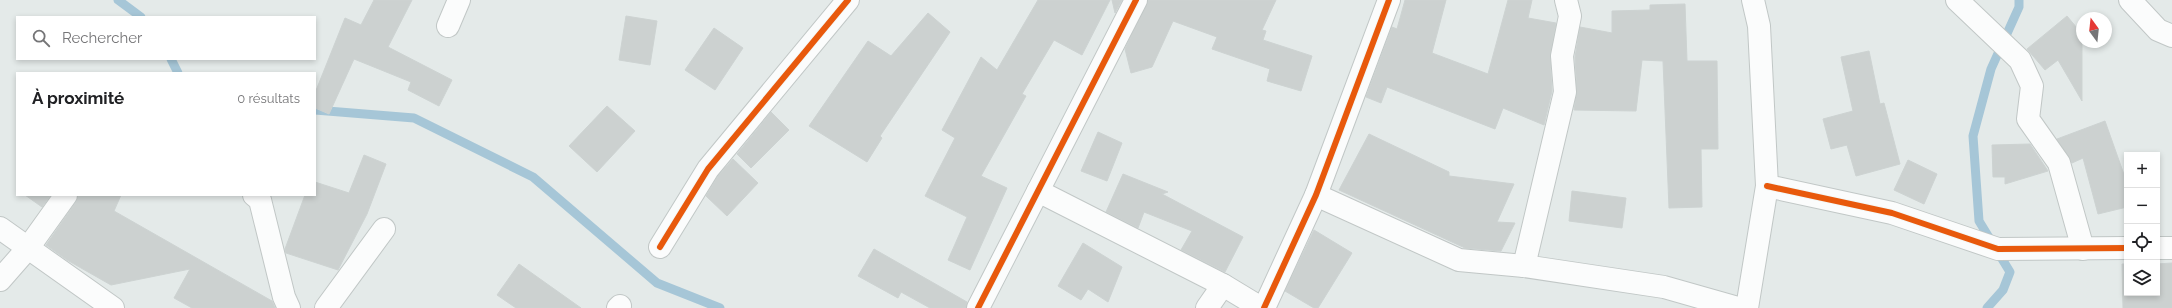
<!DOCTYPE html>
<html lang="fr">
<head>
<meta charset="utf-8">
<style>
	body { margin:0; font-family:Raleway,sans-serif; background:#f6f6f6; color:#202124 }
	.controls { position:absolute; right:12px; bottom:12px; display:grid; overflow:hidden; border-radius:0px; box-shadow:0 2px 6px #0003 }
	.controls button { width:36px; height:36px; display:grid; place-items:center; padding:0; border:0; border-bottom:1px solid #e0e0e0; background:#fff; color:#202124; font:20px sans-serif }
	.compass { position:absolute; left:2076px; top:12px; width:36px; height:36px; border-radius:50%; background:#fff; box-shadow:0 2px 6px #0003; rotate:345deg }
	.list { margin:0; padding:0; list-style:none }
	h2 { display:flex; justify-content:space-between; align-items:center; height:52px; margin:0; padding:0 16px; font-size:17px }
	h2 small { font-size:13px; font-weight:400; color:#757577 }
	.icon { flex:none; width:22px; height:22px; fill:none; stroke:currentColor; stroke-width:2; stroke-linecap:round; stroke-linejoin:round }
	.map { position:relative; flex:none; width:2172px; height:308px; overflow:hidden }
	.search { position:absolute; background:#fff; box-shadow:0 2px 6px #0003; left:16px; top:16px; width:300px; height:44px; display:flex; align-items:center; gap:10px; box-sizing:border-box; padding:0 14px; border-radius:0px; color:#757577; font-size:15px }
	.panel { position:absolute; background:#fff; box-shadow:0 2px 6px #0003; left:16px; top:72px; width:300px; height:124px; border-radius:0px }
	.map>svg:first-child { display:block }
	.lines { fill:none; stroke-linecap:round; stroke-linejoin:round }
	.stream { stroke:#a6c6d7; stroke-width:9 }
	.building { fill:#ccd1d0; stroke:#cdd3d2 }
	.minor-casing { stroke:#c1c7c6; stroke-width:24 }
	.minor { stroke:#fbfcfc; stroke-width:22 }
	.cycleway-casing { stroke:#f3f8f7; stroke-width:8 }
	.cycleway { stroke:#e8590c; stroke-width:6 }
</style>
</head>
<body>
<div class="map">
<svg width="2172" height="308" viewBox="0 0 2172 308">
	<rect width="100%" height="100%" fill="#e4eae9"/>
	<g class="lines">
		<!-- stream -->
		<g class="stream">
			<polyline points="118,0 141,17"/>
			<polyline points="171,59 178,73"/>
			<polyline points="315,110 414,118 533,177 657,283 720,308"/>
			<polyline points="1987,308 2003,290 2010,272 1979,221 1973,136 1991,69 2019,7 2019,0"/>
		</g>
	</g>
	<!-- building -->
	<g class="building">
		<polygon points="374,0 412,0 388,47 452,80 439,106 408,90 411,82 354,59 329,114 315,108 315,93 345,18 361,25"/>
		<polygon points="1038,0 1110,0 1082,55 1054,40 1022,94 1026,96 981,176 1007,188 970,270 948,260 967,217 925,196 955,138 942,130 981,57 997,70"/>
		<polygon points="1112,0 1122,0 1115,13"/>
		<polygon points="1148,0 1276,0 1262,30 1266,31 1263,40 1312,56 1301,91 1267,81 1270,69 1212,49 1217,37 1173,21 1152,67 1131,73 1125,49"/>
		<polygon points="1405,0 1446,0 1432,53 1488,74 1508,0 1532,0 1528,18 1556,23 1550,57 1552,91 1544,125 1503,108 1495,129 1387,87 1381,103 1366,97 1392,27 1397,29"/>
		<polygon points="1685,4 1687,61 1717,61 1718,149 1701,149 1702,207 1669,208 1663,61 1642,60 1636,111 1574,110 1577,91 1575,57 1580,27 1612,33 1612,11 1650,10 1650,5"/>
		<polygon points="928,13 950,32 880,136 882,138 867,162 809,126 868,41 891,56"/>
		<polygon points="626,16 657,21 650,65 619,60"/>
		<polygon points="2067,16 2082,34 2082,101 2058,60 2045,70 2027,49"/>
		<polygon points="714,28 743,48 715,90 685,70"/>
		<polygon points="1869,51 1880,104 1884,103 1900,164 1856,176 1847,145 1831,149 1823,119 1853,111 1841,57"/>
		<polygon points="607,106 635,131 597,172 569,146"/>
		<polygon points="771,112 789,130 751,168 737,154"/>
		<polygon points="2105,121 2127,183 2127,207 2098,214 2083,158 2072,163 2057,139"/>
		<polygon points="1098,132 1122,143 1107,181 1081,171"/>
		<polygon points="1369,134 1449,172 1449,176 1514,184 1497,222 1515,223 1501,251 1465,248 1339,190"/>
		<polygon points="2030,144 2048,171 2005,184 2005,177 1993,177 1992,145"/>
		<polygon points="364,155 386,164 367,214 338,270 286,253 285,249 305,195 315,195 315,182 349,193"/>
		<polygon points="733,159 758,183 727,216 706,196 718,176"/>
		<polygon points="1908,160 1937,174 1924,204 1894,190"/>
		<polygon points="1123,174 1168,192 1162,194 1243,237 1225,272 1181,250 1192,231 1144,212 1138,228 1106,212"/>
		<polygon points="1572,191 1626,198 1622,228 1569,221"/>
		<polygon points="25,195 51,195 42,207"/>
		<polygon points="78,195 121,195 114,211 272,301 275,308 192,308 174,298 190,269 111,285 67,260 46,245 76,202"/>
		<polygon points="1314,230 1352,253 1318,308 1314,308 1285,291"/>
		<polygon points="1083,243 1122,267 1108,302 1088,289 1081,300 1058,286"/>
		<polygon points="874,249 967,302 966,308 930,308 901,292 898,298 858,276"/>
		<polygon points="2172,263 2172,308 2123,308 2122,264 2127,264 2127,293 2157,293 2157,264"/>
		<polygon points="519,264 581,308 516,308 497,295"/>
	</g>
	<g class="lines">
		<defs>
			<g id="minor">
				<polyline points="1957,0 2020,60 2032,86 2028,119 2059,163 2083,249"/>
				<polyline points="2130,0 2158,30 2172,36"/>
				<polyline points="448,26 459,0"/>
				<polyline points="1767,186 1892,213 1998,249 2127,248"/>
				<polyline points="1038,191 1223,285 1261,308"/>
				<polyline points="254,195 260,200 284,297 289,308"/>
				<polyline points="1316,195 1459,260 1524,266 1664,287 1738,308"/>
				<polyline points="0,228 113,308"/>
				<polyline points="660,247 708,169 848,0"/>
				<polyline points="2157,248 2172,248"/>
				<polyline points="1524,266 1565,92 1562,56 1570,16 1566,0"/>
				<polyline points="0,280 28,248 66,195"/>
				<polyline points="326,308 384,229"/>
				<polyline points="618,308 620,306"/>
				<polyline points="978,308 1136,0"/>
				<polyline points="1207,308 1223,285"/>
				<polyline points="1264,308 1316,195 1389,0"/>
				<polyline points="1747,308 1767,186 1759,26 1753,0"/>
			</g>
		</defs>
		<!-- minor casing -->
		<use href="#minor" class="minor-casing"/>
		<!-- minor -->
		<use href="#minor" class="minor"/>
		<defs>
			<g id="cycleway">
				<polyline points="1767,186 1892,213 1998,249 2127,248"/>
				<polyline points="660,247 708,169 848,0"/>
				<polyline points="978,308 1136,0"/>
				<polyline points="1264,308 1316,195 1389,0"/>
			</g>
		</defs>
		<!-- cycleway casing -->
		<use href="#cycleway" class="cycleway-casing"/>
		<!-- cycleway -->
		<use href="#cycleway" class="cycleway"/>
	</g>
</svg>
<div class="controls">
<button>+</button>
<button>−</button>
<button><svg class="icon" aria-label="locate" viewBox="0 0 24 24"><circle cx="12" cy="12" r="6"/><path d="M12 2v4M12 18v4M2 12h4M18 12h4"/></svg></button>
<button><svg class="icon" aria-label="layers" viewBox="0 0 24 24"><path d="M12 4l9 5-9 5-9-5zM3 14l9 5 9-5"/></svg></button>
</div>
<svg class="compass" viewBox="-18 -18 36 36"><path d="M0-13l5 13h-10z" fill="#e53935"/><path d="M0 13l5-13h-10z" fill="#757577"/></svg>
<div class="search"><svg class="icon" aria-label="search" viewBox="0 0 24 24"><circle cx="10" cy="10" r="6"/><path d="M15 15l6 6"/></svg>Rechercher</div>
<section class="panel">
<h2>À proximité<small>0 résultats</small></h2>
<ul class="list">
</ul>
</section>
</div>
</body>
</html>
